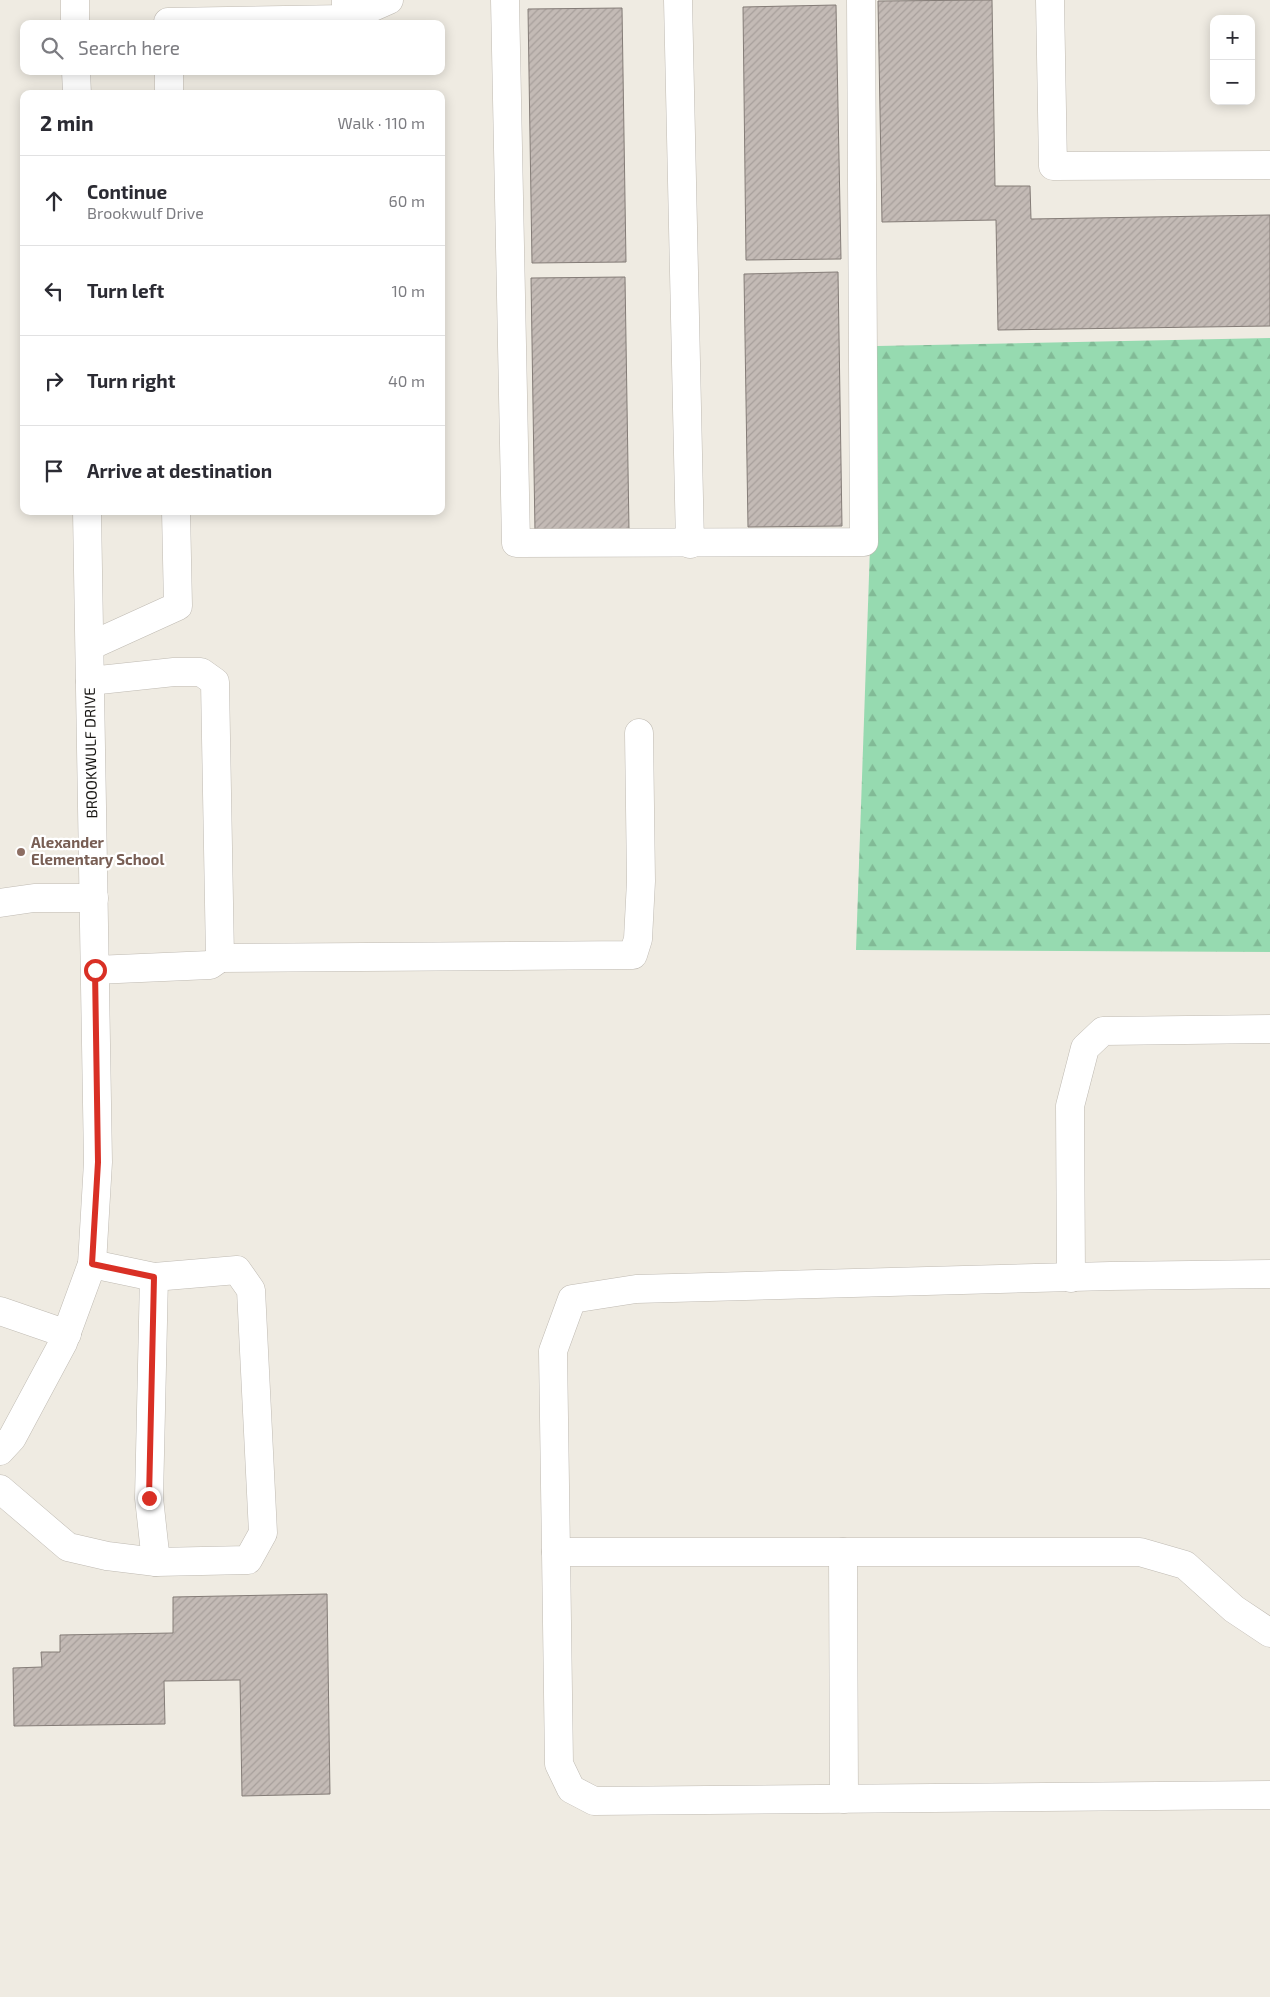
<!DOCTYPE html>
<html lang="en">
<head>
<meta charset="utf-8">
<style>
	body { margin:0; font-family:"Exo 2",sans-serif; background:#f7f7f7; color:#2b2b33 }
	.controls { position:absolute; right:15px; top:15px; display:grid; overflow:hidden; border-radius:10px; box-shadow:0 2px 12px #0003 }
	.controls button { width:45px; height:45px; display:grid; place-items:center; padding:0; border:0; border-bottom:1px solid #e1e1e2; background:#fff; color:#2b2b33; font:25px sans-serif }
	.stop { position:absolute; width:15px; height:15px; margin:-11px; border:4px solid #d93025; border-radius:50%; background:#fff }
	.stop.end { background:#d93025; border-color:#fff; box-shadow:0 1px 5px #0008 }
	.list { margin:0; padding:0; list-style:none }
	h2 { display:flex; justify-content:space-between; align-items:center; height:65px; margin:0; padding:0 20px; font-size:21px }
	h2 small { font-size:16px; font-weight:400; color:#7c7c81 }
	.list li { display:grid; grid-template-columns:32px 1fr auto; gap:15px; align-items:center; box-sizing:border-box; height:90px; padding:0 20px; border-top:1px solid #e1e1e2 }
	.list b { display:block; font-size:19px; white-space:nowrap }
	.list p { margin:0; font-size:16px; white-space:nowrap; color:#7c7c81 }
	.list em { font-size:16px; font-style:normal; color:#7c7c81 }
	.icon { flex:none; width:28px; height:28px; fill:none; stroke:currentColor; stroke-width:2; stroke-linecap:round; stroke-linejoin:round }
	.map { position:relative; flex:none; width:1270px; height:1997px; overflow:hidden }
	.search { position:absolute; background:#fff; box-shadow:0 2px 12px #0003; left:20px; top:20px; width:425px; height:55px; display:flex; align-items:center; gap:12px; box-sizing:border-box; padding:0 18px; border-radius:10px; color:#7c7c81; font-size:19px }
	.panel { position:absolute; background:#fff; box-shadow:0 2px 12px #0003; left:20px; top:90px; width:425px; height:425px; border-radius:10px }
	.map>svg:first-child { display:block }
	.forest { fill:url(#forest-firs) }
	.building { fill:url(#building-hatch); stroke:#847c77 }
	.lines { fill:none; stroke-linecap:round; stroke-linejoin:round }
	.minor-casing { stroke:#bfbab2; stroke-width:29 }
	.minor { stroke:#fff; stroke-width:28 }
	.route { stroke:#d93025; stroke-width:6 }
	.education-dot { fill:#8d6e63; stroke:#fff; stroke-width:2 }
	.labels { text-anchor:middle; stroke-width:4.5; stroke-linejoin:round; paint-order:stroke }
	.street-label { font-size:15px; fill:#171512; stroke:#fff }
	.education-label { font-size:15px; font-weight:bold; fill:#785e54; stroke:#fff; text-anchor:start }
</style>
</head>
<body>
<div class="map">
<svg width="1270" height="1997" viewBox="0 0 1270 1997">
	<defs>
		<pattern id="forest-firs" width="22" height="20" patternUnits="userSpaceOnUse" patternTransform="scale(1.25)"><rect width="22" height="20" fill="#96dab0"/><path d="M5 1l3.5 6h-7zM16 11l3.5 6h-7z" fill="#81ba96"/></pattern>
		<pattern id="building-hatch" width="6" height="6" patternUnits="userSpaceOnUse" patternTransform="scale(1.25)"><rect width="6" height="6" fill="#c3bab5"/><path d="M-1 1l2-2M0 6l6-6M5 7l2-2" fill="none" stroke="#a79f9b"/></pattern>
	</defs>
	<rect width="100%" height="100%" fill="#efebe2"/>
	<!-- forest -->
	<polygon class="forest" points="1270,338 1270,952 856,950 877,346"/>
	<!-- building -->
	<g class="building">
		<polygon points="992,0 995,186 1030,186 1031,219 1270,215 1270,326 998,330 996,220 882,222 878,1"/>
		<polygon points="836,5 841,259 746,260 743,7"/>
		<polygon points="622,8 626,262 532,263 528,9"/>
		<polygon points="838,272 842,526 748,527 744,274"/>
		<polygon points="625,277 629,530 535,532 531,278"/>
		<polygon points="327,1594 330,1794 242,1796 240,1680 164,1681 165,1724 14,1726 13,1668 42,1667 41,1652 60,1652 60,1635 173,1633 173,1597"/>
	</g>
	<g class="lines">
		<defs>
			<g id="minor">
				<polyline points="75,0 75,24"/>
				<polyline points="505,0 516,543 864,542 861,0"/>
				<polyline points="678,0 690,544"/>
				<polyline points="1050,0 1053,166 1270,165"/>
				<polyline points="346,19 389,0"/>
				<polyline points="168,24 168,22 346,19 346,0"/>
				<polyline points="76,71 77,94"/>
				<polyline points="169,71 169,94"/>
				<polyline points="90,646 178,606 176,511"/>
				<polyline points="90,681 174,672 201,672 215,682 220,958 210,965 95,970"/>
				<polyline points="0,903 34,898 94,898"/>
				<polyline points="220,958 633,955 638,939 641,881 639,733"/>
				<polyline points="92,1264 154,1277"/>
				<polygon points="237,1270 251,1290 263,1533 248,1560 156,1562 149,1498 154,1277"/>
				<polyline points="1270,1274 1110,1276 636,1289 572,1299 553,1351 556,1552 1140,1552 1185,1565 1234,1609 1270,1633"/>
				<polyline points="1071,1278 1070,1106 1085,1048 1103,1031 1270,1029"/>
				<polyline points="0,1311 67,1334"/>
				<polyline points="0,1451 12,1438 63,1343 92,1264 98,1162 87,511"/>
				<polyline points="0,1489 68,1547 107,1556 156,1562"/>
				<polyline points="556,1552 559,1764 571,1789 594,1801 1270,1795"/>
				<polyline points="843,1552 844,1799"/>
			</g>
		</defs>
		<!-- minor casing -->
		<use href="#minor" class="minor-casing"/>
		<!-- minor -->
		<use href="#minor" class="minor"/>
	</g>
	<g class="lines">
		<!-- route -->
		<polyline class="route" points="95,970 98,1162 92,1264 154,1277 149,1498"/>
	</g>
	<!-- markers -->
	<circle class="education-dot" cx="21" cy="852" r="5"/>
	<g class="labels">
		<!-- street labels -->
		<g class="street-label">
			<text transform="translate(91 753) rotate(-91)" y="5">BROOKWULF DRIVE</text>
		</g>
		<!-- education labels -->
		<g class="education-label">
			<text x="31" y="848">Alexander<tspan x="31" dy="17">Elementary School</tspan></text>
		</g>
	</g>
</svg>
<div class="controls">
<button>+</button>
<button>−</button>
</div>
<div class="stop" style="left:95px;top:970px"></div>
<div class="stop end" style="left:149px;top:1498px"></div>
<div class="search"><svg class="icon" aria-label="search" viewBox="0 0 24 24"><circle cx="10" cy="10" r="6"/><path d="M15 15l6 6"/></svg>Search here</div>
<section class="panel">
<h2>2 min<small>Walk · 110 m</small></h2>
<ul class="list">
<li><svg class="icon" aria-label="ahead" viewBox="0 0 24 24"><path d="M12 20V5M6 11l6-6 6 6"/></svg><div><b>Continue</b><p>Brookwulf Drive</p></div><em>60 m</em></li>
<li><svg class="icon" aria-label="left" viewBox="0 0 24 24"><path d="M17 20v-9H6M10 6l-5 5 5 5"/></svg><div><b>Turn left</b></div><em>10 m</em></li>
<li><svg class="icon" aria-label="right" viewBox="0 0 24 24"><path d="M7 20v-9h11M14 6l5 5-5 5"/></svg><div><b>Turn right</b></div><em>40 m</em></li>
<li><svg class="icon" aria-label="arrive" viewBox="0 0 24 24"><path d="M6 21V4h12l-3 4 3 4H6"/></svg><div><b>Arrive at destination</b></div></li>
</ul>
</section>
</div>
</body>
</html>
